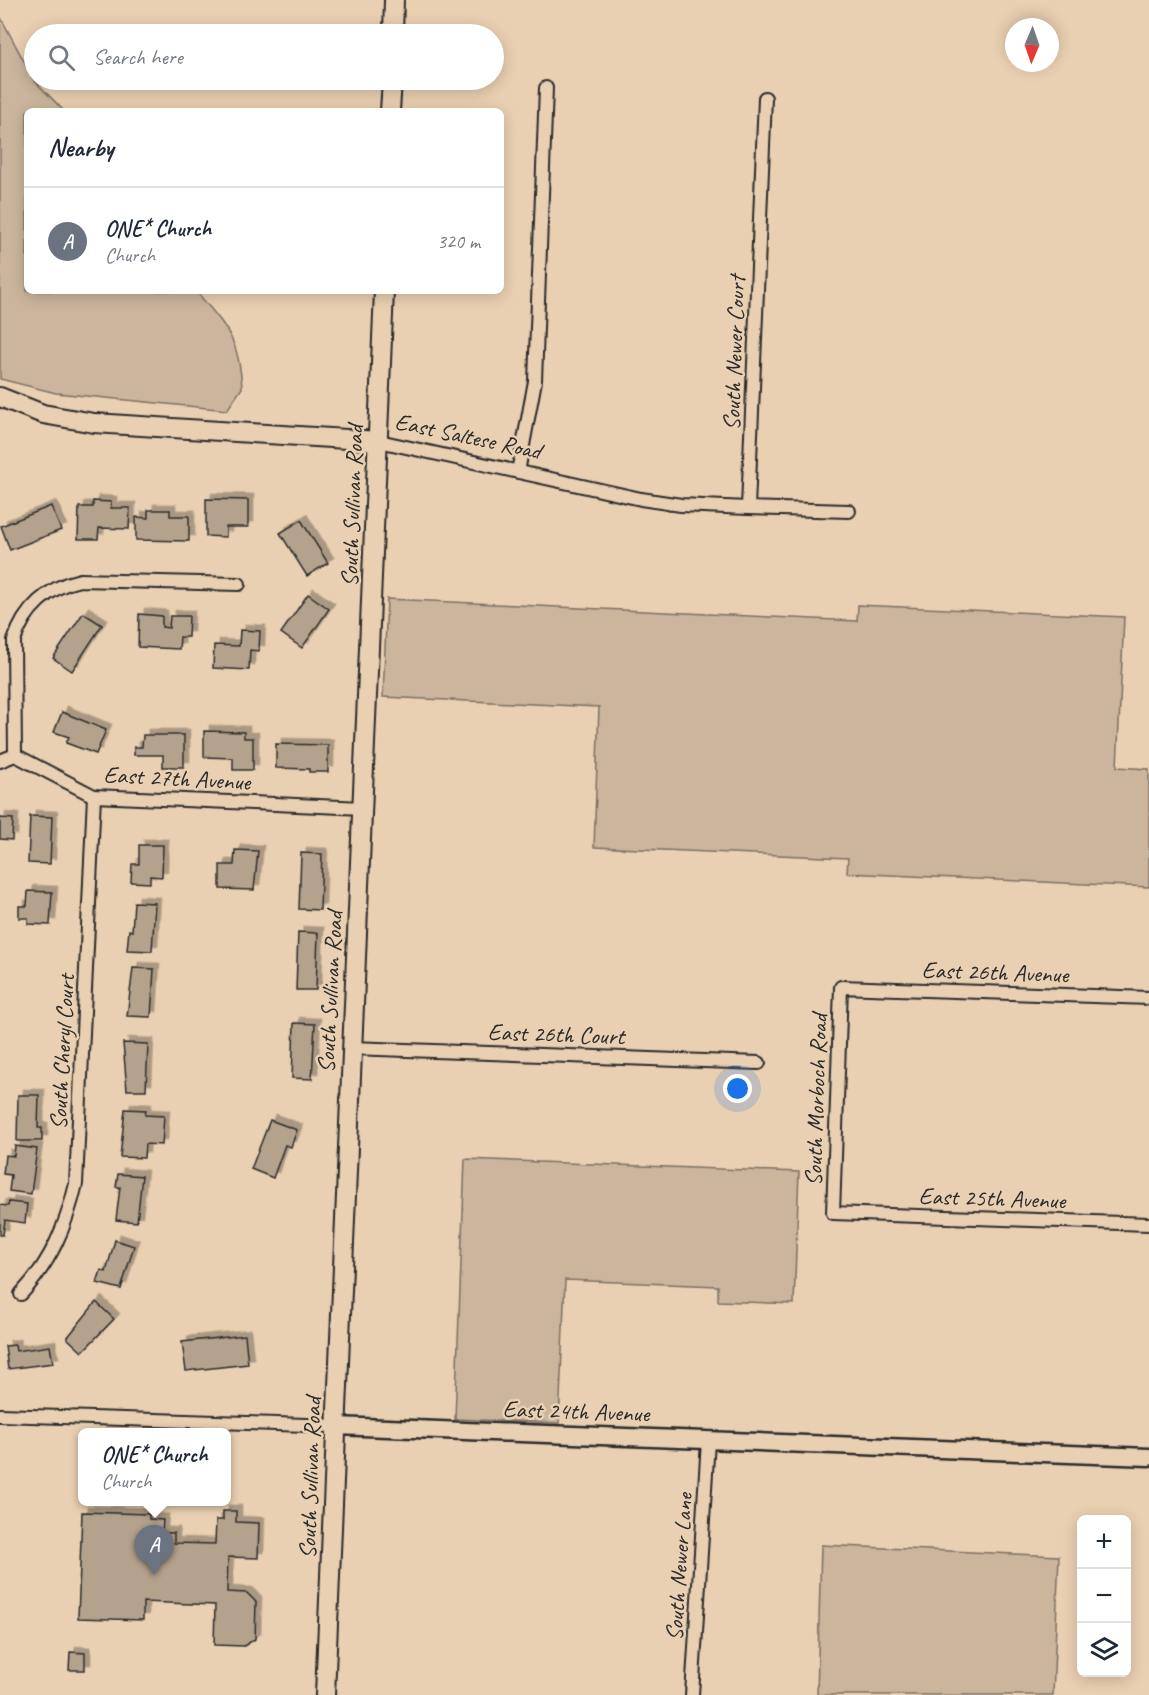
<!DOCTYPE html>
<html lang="en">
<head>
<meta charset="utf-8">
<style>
	body { margin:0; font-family:Caveat,sans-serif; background:#f2f2f3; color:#1f2937 }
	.controls { position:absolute; right:18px; bottom:18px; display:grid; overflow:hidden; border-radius:9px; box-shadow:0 3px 15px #0003 }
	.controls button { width:54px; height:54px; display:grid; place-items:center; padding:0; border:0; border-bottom:2px solid #e0e1e3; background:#fff; color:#1f2937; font:30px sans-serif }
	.compass { position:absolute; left:1005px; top:18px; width:54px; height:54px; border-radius:50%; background:#fff; box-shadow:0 3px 15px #0003; rotate:182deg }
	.you { position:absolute; left:738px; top:1089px; width:21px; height:21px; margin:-15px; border:4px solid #fff; border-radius:50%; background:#1a73e8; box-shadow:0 0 0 9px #1a73e833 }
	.badge { display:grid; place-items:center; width:39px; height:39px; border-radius:50%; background:#111827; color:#fff; font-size:20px; font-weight:700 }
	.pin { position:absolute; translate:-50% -50px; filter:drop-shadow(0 2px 3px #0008) }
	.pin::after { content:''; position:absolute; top:32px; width:21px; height:18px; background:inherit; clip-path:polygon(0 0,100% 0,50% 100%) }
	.popup { position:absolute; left:78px; top:1428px; width:153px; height:78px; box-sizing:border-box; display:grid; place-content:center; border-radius:9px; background:#fff; filter:drop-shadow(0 2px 4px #0005); font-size:20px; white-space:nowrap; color:#747a83 }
	.popup b { font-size:22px; color:#1f2937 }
	.popup::after { content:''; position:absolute; left:50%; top:100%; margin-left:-12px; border:12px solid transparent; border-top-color:#fff }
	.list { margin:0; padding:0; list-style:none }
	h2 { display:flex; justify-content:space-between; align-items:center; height:78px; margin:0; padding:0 24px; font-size:26px }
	h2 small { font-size:20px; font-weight:400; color:#747a83 }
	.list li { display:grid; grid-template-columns:39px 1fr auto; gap:18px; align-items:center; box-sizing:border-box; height:108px; padding:0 24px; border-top:2px solid #e0e1e3 }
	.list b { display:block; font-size:22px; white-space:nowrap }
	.list p { margin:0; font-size:20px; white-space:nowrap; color:#747a83 }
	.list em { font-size:20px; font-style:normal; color:#747a83 }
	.icon { flex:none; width:33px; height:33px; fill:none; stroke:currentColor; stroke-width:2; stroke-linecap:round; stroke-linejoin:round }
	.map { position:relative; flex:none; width:1149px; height:1695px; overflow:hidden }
	.search { position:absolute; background:#fff; box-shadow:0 3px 15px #0003; left:24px; top:24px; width:480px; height:66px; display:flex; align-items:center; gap:15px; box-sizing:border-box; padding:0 21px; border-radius:33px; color:#747a83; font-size:22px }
	.panel { position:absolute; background:#fff; box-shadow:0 3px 15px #0003; left:24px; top:108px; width:480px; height:186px; border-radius:9px }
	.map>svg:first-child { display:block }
	.green { fill:#cbb59c; stroke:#7b7064; stroke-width:1.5 }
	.building { fill:#b5a28d; stroke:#2b2b2b; stroke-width:1.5; filter:url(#shadow) }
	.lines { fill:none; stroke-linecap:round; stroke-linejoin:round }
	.minor-casing { stroke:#2b2b2b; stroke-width:16 }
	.tertiary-casing { stroke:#2b2b2b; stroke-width:21 }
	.secondary-casing { stroke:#2b2b2b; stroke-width:22 }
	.minor { stroke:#ead0b2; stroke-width:12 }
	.tertiary { stroke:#ead0b2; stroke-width:16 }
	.secondary { stroke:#ead0b2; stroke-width:18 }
	.labels { text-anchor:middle; stroke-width:5; stroke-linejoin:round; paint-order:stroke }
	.street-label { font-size:24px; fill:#2b2b2b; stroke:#ead0b2 }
</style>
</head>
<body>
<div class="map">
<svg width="1149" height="1695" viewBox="0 0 1149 1695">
	<defs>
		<filter id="shadow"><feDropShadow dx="5.5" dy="-5.5" stdDeviation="0" flood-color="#0004"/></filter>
	</defs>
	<rect width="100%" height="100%" fill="#ead0b2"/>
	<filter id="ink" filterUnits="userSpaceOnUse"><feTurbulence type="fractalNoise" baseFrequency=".0167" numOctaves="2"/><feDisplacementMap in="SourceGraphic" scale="12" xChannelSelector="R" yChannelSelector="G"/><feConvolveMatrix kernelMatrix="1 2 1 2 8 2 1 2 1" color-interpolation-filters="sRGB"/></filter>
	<g filter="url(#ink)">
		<!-- green -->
		<g class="green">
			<path d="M0,16L34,80L64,111H27V291H196C227,328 239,338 242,388L227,410L56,393L0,379Z"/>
			<polygon points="387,599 857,621 858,605 1124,617 1117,767 1149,769 1149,887 847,873 848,858 594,847 599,707 383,697"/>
			<polygon points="465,1159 799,1172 794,1304 718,1301 718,1286 565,1280 559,1423 455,1419"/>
			<polygon points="821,1545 1059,1556 1053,1695 817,1695"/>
		</g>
		<!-- building -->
		<g class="building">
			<polygon points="206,499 248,500 248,527 226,527 226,537 206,536"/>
			<polygon points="93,501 111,502 111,508 130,508 129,529 99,528 98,539 78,539 79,507 93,507"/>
			<polygon points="51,506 61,530 10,550 1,526"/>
			<polygon points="148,510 170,510 170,516 189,516 189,541 136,540 136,517 148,518"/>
			<polygon points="301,520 328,563 307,576 280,533"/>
			<polygon points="308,594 329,609 302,648 281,633"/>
			<polygon points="83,613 102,625 72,671 53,658"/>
			<polygon points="139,614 162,616 162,627 169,628 170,616 189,616 188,637 180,637 179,649 138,647"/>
			<polygon points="240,630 260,631 259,651 250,650 249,670 213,668 214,645 239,646"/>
			<polygon points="62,712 106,730 96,754 66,743 69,737 54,732"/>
			<polygon points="204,731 244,732 244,738 253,738 253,770 233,770 233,758 204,757"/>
			<polygon points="143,735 184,735 184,767 163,767 163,755 134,755 134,747 142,747"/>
			<polygon points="276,744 328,745 328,772 309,772 309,769 276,768"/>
			<polygon points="30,816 52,817 50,864 28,863"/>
			<polygon points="0,818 13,819 12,840 0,839"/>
			<polygon points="139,845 163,845 162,877 150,876 150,883 131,882 132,864 139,864"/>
			<polygon points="235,850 258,851 254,890 220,889 220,865 234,865"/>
			<polygon points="301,853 322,854 320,910 299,909"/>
			<polygon points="28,891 52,892 50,925 28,924 28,918 19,918 19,906 27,906"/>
			<polygon points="134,902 155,903 152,951 127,950 129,930 132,931"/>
			<polygon points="298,932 318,933 316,990 296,990"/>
			<polygon points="133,968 154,969 151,1017 127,1016"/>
			<polygon points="294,1023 315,1024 312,1079 292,1078"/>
			<polygon points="123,1043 148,1044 146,1090 127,1090"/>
			<polygon points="18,1095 39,1095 38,1128 42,1128 42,1141 17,1141"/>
			<polygon points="125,1109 146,1110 145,1115 164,1116 162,1145 145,1144 144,1158 120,1157"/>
			<polygon points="270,1120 297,1130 291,1147 285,1145 273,1178 251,1169"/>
			<polygon points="15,1146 37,1149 31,1194 9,1191 11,1175 3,1174 5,1155 14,1156"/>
			<polygon points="118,1174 142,1176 137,1222 116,1220 120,1187 116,1187"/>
			<polygon points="9,1202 27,1204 25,1223 5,1220 3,1235 0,1235 0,1205 8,1206"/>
			<polygon points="115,1240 134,1246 121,1289 97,1283 101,1270 106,1272"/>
			<polygon points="96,1302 114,1319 82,1352 67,1338"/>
			<polygon points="245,1335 248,1364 186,1371 182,1342"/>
			<polygon points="15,1345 16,1351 50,1346 53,1363 8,1369 5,1346"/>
			<polygon points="223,1511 236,1511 236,1522 259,1523 258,1558 228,1557 227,1592 247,1593 256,1602 255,1639 244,1646 214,1645 215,1605 143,1602 143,1620 78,1618 82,1512 149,1514 149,1519 163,1520 162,1533 174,1533 174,1543 215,1544 216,1520 223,1520"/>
			<polygon points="70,1652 85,1653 85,1670 69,1670"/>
		</g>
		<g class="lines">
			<defs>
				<g id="minor">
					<polyline points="765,98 748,508 849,511"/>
					<polyline points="379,441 641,499 681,505 748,508"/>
					<polyline points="518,472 535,381 546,88"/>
					<path d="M15,755L14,641C24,609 48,587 80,580L239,584"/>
					<polyline points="0,761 15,755 94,796 363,808"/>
					<polyline points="1149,998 841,987 833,1213 1149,1224"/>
					<polyline points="351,1048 759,1063"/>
					<path d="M21,1294C51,1262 66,1226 76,1184L94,796"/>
					<polyline points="0,1415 336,1426"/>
					<polyline points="692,1695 708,1441"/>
				</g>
				<polyline id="tertiary" points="336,1426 1149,1457"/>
				<g id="secondary">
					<polyline points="393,34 394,0"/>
					<polyline points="390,111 392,80"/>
					<polyline points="0,397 43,414 94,423 379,441"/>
					<polyline points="325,1695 384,291"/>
				</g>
			</defs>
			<!-- minor casing -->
			<use href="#minor" class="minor-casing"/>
			<!-- tertiary casing -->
			<use href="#tertiary" class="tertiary-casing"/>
			<!-- secondary casing -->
			<use href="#secondary" class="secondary-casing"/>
			<!-- minor -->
			<use href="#minor" class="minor"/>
			<!-- tertiary -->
			<use href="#tertiary" class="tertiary"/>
			<!-- secondary -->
			<use href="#secondary" class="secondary"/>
		</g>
	</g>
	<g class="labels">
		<!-- street labels -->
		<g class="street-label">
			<text transform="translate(734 353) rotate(-88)" y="8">South Newer Court</text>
			<text transform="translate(468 436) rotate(12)" y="8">East Saltese Road</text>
			<text transform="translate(352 506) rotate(-88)" y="8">South Sullivan Road</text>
			<text transform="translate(177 778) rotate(3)" y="8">East 27th Avenue</text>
			<text transform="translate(995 972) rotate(2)" y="8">East 26th Avenue</text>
			<text transform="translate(330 992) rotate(-87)" y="8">South Sullivan Road</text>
			<text transform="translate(556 1034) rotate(2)" y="8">East 26th Court</text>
			<text transform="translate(62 1052) rotate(-87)" y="8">South Cheryl Court</text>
			<text transform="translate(816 1100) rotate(-88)" y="8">South Morboch Road</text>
			<text transform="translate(992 1198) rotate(2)" y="8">East 25th Avenue</text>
			<text transform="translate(576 1411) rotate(2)" y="8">East 24th Avenue</text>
			<text transform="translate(310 1478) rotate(-88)" y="8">South Sullivan Road</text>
			<text transform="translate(679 1567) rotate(-86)" y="8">South Newer Lane</text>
		</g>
	</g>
</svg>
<div class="controls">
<button>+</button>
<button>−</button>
<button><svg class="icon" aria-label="layers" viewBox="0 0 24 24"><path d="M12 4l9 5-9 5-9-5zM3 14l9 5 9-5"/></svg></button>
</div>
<svg class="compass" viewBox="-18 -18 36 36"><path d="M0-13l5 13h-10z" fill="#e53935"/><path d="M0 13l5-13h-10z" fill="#747a83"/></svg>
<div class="you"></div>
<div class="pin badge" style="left:154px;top:1575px;background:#6b7280">A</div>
<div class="popup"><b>ONE* Church</b>Church</div>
<div class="search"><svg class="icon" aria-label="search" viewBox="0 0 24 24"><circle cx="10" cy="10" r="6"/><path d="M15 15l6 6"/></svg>Search here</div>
<section class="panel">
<h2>Nearby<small></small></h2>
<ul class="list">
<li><span class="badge" style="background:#6b7280">A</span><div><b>ONE* Church</b><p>Church</p></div><em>320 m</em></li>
</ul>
</section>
</div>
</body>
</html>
